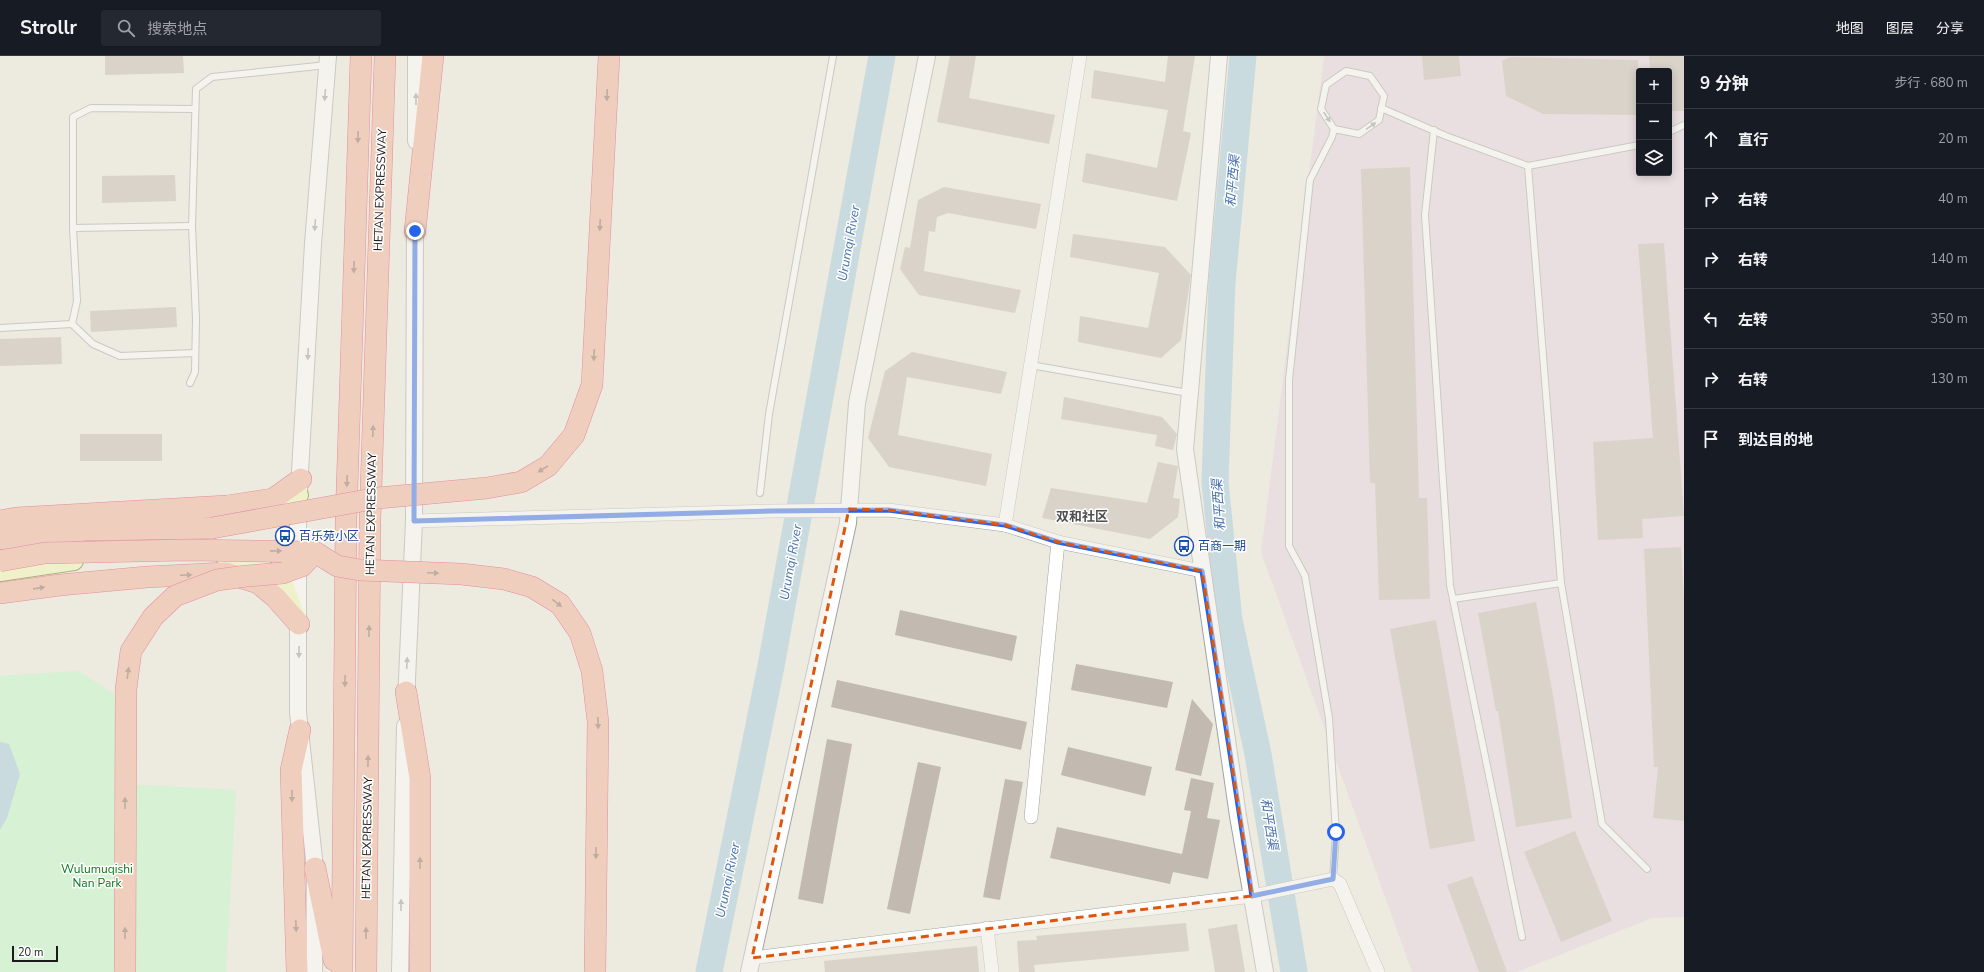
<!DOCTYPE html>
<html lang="zh">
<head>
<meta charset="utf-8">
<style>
	body { margin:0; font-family:"Nunito Sans","Noto Sans SC",sans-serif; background:#242831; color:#f1f3f6 }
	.controls { position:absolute; right:12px; top:12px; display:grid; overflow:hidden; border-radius:4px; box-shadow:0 2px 10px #0003 }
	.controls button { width:36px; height:36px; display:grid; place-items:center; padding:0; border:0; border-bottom:1px solid #363941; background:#171b24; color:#f1f3f6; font:20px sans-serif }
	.scale { position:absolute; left:12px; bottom:10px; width:46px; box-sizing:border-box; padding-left:4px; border:2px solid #1b1b1b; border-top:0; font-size:11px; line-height:14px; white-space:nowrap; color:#1b1b1b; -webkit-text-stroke:3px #fff; paint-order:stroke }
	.stop { position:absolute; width:12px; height:12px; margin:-9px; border:3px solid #2563eb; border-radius:50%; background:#fff }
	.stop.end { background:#2563eb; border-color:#fff; box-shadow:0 1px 4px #0008 }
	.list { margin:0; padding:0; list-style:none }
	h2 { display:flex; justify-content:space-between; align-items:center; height:52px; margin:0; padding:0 16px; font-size:17px }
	h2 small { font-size:13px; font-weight:400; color:#9ea1a6 }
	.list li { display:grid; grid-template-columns:26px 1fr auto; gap:12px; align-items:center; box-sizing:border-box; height:60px; padding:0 16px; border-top:1px solid #363941 }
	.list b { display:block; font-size:15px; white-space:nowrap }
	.list em { font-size:13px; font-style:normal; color:#9ea1a6 }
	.icon { flex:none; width:22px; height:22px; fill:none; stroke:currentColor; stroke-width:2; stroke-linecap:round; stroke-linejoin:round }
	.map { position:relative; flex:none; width:1684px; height:916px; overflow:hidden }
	header { display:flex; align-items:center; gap:24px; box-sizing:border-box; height:56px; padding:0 20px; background:#171b24; border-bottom:1px solid #363941 }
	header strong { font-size:19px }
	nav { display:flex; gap:22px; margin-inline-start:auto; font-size:14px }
	.search { width:280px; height:36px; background:#242831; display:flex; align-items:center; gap:10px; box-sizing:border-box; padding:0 14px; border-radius:4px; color:#9ea1a6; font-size:15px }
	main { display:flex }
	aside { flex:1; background:#171b24 }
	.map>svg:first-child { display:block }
	.industrial { fill:#e7d2e1; fill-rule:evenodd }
	.park { fill:#bbfac4 }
	.water { fill:#9fcadd }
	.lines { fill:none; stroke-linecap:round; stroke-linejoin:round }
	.river { stroke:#9fcadd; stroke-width:27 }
	.building { fill:#c2b9b0 }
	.service-casing { stroke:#a2a2a2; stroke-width:8 }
	.minor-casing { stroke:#a2a2a2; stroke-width:14 }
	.tertiary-casing { stroke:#a2a2a2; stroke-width:18 }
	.secondary-casing { stroke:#5e7202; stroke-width:20 }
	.trunk-casing { stroke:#d92051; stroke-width:22 }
	.service { stroke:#fff; stroke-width:6 }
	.minor { stroke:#fff; stroke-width:13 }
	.tertiary { stroke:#fff; stroke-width:16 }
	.secondary { stroke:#f1fab1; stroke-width:18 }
	.trunk { stroke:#f3ae92; stroke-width:21 }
	.trunk-bridge-casing { stroke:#d92051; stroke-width:22; stroke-linecap:butt }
	.trunk-bridge { stroke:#f3ae92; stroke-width:21 }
	.oneway { fill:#989898 }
	.oneway2 { fill:#876456 }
	.route { stroke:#2563eb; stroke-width:5 }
	.marked { fill:none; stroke:#de560d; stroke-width:3; stroke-dasharray:8 5; stroke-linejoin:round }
	.labels { text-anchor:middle; stroke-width:3; stroke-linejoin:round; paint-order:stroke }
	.street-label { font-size:12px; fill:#1b1b1b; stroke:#fff }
	.transit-label { font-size:12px; fill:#164399; stroke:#fff; text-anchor:start }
	.park-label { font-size:12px; fill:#097a1a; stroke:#fff }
	.water-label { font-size:13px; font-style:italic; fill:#4772ac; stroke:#fff }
	.neighbourhood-label { font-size:13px; font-weight:bold; fill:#4e4e4e; stroke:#fff }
</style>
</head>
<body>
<header>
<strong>Strollr</strong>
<div class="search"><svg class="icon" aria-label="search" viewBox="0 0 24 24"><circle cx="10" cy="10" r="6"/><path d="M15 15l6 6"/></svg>搜索地点</div>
<nav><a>地图</a><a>图层</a><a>分享</a></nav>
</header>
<main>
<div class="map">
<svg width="1684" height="916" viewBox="0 0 1684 916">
	<rect width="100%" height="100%" fill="#edeae0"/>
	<!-- industrial -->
	<path class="industrial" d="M1324,0H1684V861L1652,862L1517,916H1412L1261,496ZM1639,15H1669V117H1639Z"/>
	<!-- park -->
	<polygon class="park" points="78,615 122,643 125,728 236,734 226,916 0,916 0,620"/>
	<!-- water -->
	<polygon class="water" points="0,686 9,688 20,718 7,762 0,774"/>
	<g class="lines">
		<!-- river -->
		<g class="river">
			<polyline points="1243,0 1222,227 1215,426 1229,564 1258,698 1294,916"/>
			<polyline points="709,916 771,610 882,0"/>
		</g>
	</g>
	<!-- building -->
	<g class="building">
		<polygon points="105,0 183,0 184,17 105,19"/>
		<polygon points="950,0 976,0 969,42 1055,59 1049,88 937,66"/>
		<polygon points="1168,0 1195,0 1183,75 1191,77 1177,145 1082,126 1086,97 1157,112 1168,54 1091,42 1094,14 1165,26"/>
		<polygon points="1422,0 1459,0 1461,20 1424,24"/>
		<polygon points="1649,0 1684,0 1684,55 1669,55 1669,15 1650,15"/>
		<polygon points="1510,1 1638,4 1637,59 1543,58 1506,40 1502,5"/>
		<polygon points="1410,111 1419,442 1427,442 1430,543 1379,544 1375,427 1370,427 1361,113"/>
		<polygon points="175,119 176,145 102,147 102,120"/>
		<polygon points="944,131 1041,148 1036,173 948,157 937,161 935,176 929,175 924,215 1021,234 1015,257 919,239 900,213 905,191 910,192 918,144"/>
		<polygon points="1073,178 1165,191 1191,219 1181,284 1161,302 1078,286 1080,260 1148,272 1159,217 1070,201"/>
		<polygon points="1664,187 1684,460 1642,463 1643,482 1598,484 1593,386 1653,382 1638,188"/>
		<polygon points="176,251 177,271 91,276 90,255"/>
		<polygon points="61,281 62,308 0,310 0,283"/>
		<polygon points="912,296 1007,316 1001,338 907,321 898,379 992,398 986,430 889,411 868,382 885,315"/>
		<polygon points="1064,341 1162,361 1177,378 1173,394 1155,390 1157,379 1061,363"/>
		<rect x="80" y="378" width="82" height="27"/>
		<polygon points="1158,406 1178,410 1173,442 1180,443 1178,461 1150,483 1042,462 1051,432 1147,447"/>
		<polygon points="1681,491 1684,544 1684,765 1653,762 1658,711 1654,711 1644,493"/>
		<polygon points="1536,546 1554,645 1572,762 1516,771 1498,655 1496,655 1478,557"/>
		<polygon points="900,554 1017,580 1012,605 895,579"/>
		<polygon points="1436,564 1475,785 1430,793 1390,573"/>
		<polygon points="1076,608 1173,626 1167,652 1071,634"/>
		<polygon points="837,624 1027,666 1021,694 831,651"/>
		<polygon points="1192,643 1213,668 1201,720 1175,714"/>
		<polygon points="827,683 852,688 823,848 798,843"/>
		<polygon points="1068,691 1152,711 1145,740 1061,719"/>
		<polygon points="918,706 941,711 910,858 887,853"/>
		<polygon points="1191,722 1214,727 1207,762 1220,764 1208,823 1173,816 1170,828 1050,802 1057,771 1182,798 1191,755 1184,754"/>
		<polygon points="1005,723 1023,726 1000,844 983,841"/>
		<polygon points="1575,775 1612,865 1561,886 1524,796"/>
		<polygon points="1472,820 1507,916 1479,916 1447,829"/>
		<polygon points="1186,867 1189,895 1034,909 1035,916 1019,916 1017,885 1037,884 1036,880"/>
		<polygon points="1237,868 1245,916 1215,916 1208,873"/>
		<polygon points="977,890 979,916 825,916 824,905"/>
	</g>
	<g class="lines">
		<defs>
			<g id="service">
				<polyline points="1381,52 1446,80 1528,110 1639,89"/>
				<polyline points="1434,74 1425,159 1450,529 1522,881"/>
				<polyline points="1669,76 1684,69"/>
				<polyline points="1528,110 1561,527 1602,768 1647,813"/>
				<polyline points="73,172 192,170"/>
				<polyline points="72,268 93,288 120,300 195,297"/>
				<polyline points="0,272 72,268 77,245 73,172 73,61 91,52 195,53"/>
				<polyline points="1031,309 1188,337"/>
				<polyline points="190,327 195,316 196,263 192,170 196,33 212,21 327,9"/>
				<polyline points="760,437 769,358 833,0"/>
				<polyline points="1453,543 1561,527"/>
				<polyline points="1333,823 1336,777 1329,662 1305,520 1289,490 1289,324 1310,124 1332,81 1334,73 1321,53 1326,29 1346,15 1370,20 1384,40 1379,64 1359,78 1334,73"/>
			</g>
			<g id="minor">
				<polyline points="414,465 772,455 888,454 1005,469 1058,486 1202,515"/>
				<polyline points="1005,469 1080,0"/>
				<polyline points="1031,761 1058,486"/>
				<polyline points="987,872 992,916"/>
				<polyline points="752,902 1252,840 1333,823 1340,828 1378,916"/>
			</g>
			<g id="tertiary">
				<polyline points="1219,0 1185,393 1238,760 1265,916"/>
				<polyline points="416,85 416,0"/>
				<polyline points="406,646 414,465 415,164"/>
				<polyline points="314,916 315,812 298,656 298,451 313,188 328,0"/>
				<polyline points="400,916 405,670"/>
				<polyline points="749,916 848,467 857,347 927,0"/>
			</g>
			<g id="secondary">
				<polyline points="261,456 276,453 299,439"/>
				<polyline points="224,500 246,505 264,513 285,532 296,561"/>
				<polyline points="0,516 74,505"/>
			</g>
			<g id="trunk">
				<polyline points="415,175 433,0"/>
				<polyline points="0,465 16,462 227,450 273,443 301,423"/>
				<polyline points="0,483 85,474 212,472"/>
				<polyline points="0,537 60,529 147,521 226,517 258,527 275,541 299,568"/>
				<polyline points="406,636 420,722 420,916"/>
				<polyline points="315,812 334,904"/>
				<polyline points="297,916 291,714 300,674"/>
				<polyline points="342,916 346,464 361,0"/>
				<polyline points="366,916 370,464 385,0"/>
			</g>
		</defs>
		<!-- service casing -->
		<use href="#service" class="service-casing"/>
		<!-- minor casing -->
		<use href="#minor" class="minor-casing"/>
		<!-- tertiary casing -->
		<use href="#tertiary" class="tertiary-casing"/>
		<!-- secondary casing -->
		<use href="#secondary" class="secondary-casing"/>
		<!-- trunk casing -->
		<use href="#trunk" class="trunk-casing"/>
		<!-- service -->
		<use href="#service" class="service"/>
		<!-- minor -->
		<use href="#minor" class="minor"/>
		<!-- tertiary -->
		<use href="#tertiary" class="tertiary"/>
		<!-- secondary -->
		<use href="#secondary" class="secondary"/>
		<!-- trunk -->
		<use href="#trunk" class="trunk"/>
		<defs>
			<g id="trunk-bridge">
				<polyline points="212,472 378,442 487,432 521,426 548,410 574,379 592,329 609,0"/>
				<polyline points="0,505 45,497 187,494 315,496 337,510 360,514 461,518 504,523 532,531 560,548 580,577 592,615 598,666 595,916"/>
				<polyline points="125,916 126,633 131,595 153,561 175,540 217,524 246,520 283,517 302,510 315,496"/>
			</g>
		</defs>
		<!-- trunk-bridge casing -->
		<use href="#trunk-bridge" class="trunk-bridge-casing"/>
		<!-- trunk-bridge -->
		<use href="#trunk-bridge" class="trunk-bridge"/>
	</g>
	<!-- one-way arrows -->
	<defs><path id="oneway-solid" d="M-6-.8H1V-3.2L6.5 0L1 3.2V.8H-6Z"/></defs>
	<g class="oneway">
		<use href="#oneway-solid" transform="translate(325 39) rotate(94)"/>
		<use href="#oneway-solid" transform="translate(416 43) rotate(-90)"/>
		<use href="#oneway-solid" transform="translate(1327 61) rotate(56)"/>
		<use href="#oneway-solid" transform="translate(1371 70) rotate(-34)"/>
		<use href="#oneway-solid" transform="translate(315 169) rotate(94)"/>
		<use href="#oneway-solid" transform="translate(308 298) rotate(93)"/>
		<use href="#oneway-solid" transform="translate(299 596) rotate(91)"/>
		<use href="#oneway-solid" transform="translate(407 607) rotate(-87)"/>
		<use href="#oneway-solid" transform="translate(401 849) rotate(-89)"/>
	</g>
	<g class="oneway2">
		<use href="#oneway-solid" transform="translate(607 39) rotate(93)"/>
		<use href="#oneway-solid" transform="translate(358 81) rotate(92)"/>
		<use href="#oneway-solid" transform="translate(600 169) rotate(93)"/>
		<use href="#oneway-solid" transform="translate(354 211) rotate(92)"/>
		<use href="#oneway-solid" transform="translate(594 299) rotate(93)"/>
		<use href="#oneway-solid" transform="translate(373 375) rotate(-88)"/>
		<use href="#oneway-solid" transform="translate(543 413) rotate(148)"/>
		<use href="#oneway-solid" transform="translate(347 425) rotate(92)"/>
		<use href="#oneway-solid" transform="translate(276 495) rotate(1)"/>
		<use href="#oneway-solid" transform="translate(433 517) rotate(2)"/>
		<use href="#oneway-solid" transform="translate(186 519) rotate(-3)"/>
		<use href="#oneway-solid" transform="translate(39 532) rotate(-8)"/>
		<use href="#oneway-solid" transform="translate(557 547) rotate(38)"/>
		<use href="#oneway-solid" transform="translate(369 575) rotate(-89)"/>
		<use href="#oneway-solid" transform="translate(128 617) rotate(-82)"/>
		<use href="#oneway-solid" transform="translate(345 625) rotate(91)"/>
		<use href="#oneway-solid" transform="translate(598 667) rotate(88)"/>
		<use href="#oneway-solid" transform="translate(368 705) rotate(-89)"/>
		<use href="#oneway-solid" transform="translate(292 740) rotate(89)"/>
		<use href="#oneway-solid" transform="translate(125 747) rotate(-90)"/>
		<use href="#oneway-solid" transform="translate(596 797) rotate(91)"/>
		<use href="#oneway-solid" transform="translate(420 807) rotate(-90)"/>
		<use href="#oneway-solid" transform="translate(296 870) rotate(88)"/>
		<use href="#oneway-solid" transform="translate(125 877) rotate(-90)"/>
		<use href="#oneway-solid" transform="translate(366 877) rotate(-89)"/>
	</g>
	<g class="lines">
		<!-- route -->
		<polyline class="route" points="415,175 414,465 772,455 888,454 1005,469 1058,486 1202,515 1252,840 1333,823 1336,776"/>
	</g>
	<!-- marked area -->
	<path d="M0 0H1684V916H0ZM849,453L888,454L1005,469L1058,486L1202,515L1252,840L752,902Z" fill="#edeae0" fill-opacity=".55" fill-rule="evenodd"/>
	<path class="marked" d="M849,453L888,454L1005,469L1058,486L1202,515L1252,840L752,902Z"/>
	<!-- icons -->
	<defs>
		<symbol id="bus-ring" viewBox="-11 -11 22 22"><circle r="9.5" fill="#fff" stroke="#1a4fb4" stroke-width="1.5"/><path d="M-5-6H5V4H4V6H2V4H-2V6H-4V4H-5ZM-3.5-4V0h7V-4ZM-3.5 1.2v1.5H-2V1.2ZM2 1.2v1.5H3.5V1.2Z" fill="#1a4fb4"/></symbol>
	</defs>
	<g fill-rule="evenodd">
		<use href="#bus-ring" x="274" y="469" width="22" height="22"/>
		<use href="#bus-ring" x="1173" y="479" width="22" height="22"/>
	</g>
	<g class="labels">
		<!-- street labels -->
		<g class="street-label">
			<text transform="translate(380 134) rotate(-88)" y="4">HETAN EXPRESSWAY</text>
			<text transform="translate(371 458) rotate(-89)" y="4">HETAN EXPRESSWAY</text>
			<text transform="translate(367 782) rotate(-89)" y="4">HETAN EXPRESSWAY</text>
		</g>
		<!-- transit labels -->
		<g class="transit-label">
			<text x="299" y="484">百乐苑小区</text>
			<text x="1198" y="494">百商一期</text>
		</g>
		<!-- park labels -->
		<g class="park-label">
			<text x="97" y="817">Wulumuqishi<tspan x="97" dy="14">Nan Park</tspan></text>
		</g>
		<!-- water labels -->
		<g class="water-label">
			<text transform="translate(1232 125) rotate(-85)" y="5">和平西渠</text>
			<text transform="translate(848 187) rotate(-80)" y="5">Urumqi River</text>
			<text transform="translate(1218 449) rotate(-94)" y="5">和平西渠</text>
			<text transform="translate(790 506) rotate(-80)" y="5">Urumqi River</text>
			<text transform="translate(1270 768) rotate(81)" y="5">和平西渠</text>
			<text transform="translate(727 824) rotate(-78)" y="5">Urumqi River</text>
		</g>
		<!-- neighbourhood labels -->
		<g class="neighbourhood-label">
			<text x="1082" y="465">双和社区</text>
		</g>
	</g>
</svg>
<div class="controls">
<button>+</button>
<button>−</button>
<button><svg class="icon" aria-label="layers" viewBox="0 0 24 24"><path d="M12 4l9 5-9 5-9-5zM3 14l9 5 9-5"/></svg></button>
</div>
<div class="scale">20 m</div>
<div class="stop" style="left:1336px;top:776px"></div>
<div class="stop end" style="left:415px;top:175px"></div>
</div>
<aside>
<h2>9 分钟<small>步行 · 680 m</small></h2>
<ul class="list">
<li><svg class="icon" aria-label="ahead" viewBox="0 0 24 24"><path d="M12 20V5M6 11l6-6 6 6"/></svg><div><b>直行</b></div><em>20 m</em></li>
<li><svg class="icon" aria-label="right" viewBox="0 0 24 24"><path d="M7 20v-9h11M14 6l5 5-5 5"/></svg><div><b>右转</b></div><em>40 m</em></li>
<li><svg class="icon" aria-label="right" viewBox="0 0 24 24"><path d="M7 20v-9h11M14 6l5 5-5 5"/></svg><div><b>右转</b></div><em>140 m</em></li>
<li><svg class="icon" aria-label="left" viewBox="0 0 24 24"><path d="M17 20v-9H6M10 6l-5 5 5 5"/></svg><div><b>左转</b></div><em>350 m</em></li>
<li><svg class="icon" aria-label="right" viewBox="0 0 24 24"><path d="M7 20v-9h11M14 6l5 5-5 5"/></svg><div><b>右转</b></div><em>130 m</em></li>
<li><svg class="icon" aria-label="arrive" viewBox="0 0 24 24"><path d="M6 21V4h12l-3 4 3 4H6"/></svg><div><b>到达目的地</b></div></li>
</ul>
</aside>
</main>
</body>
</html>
